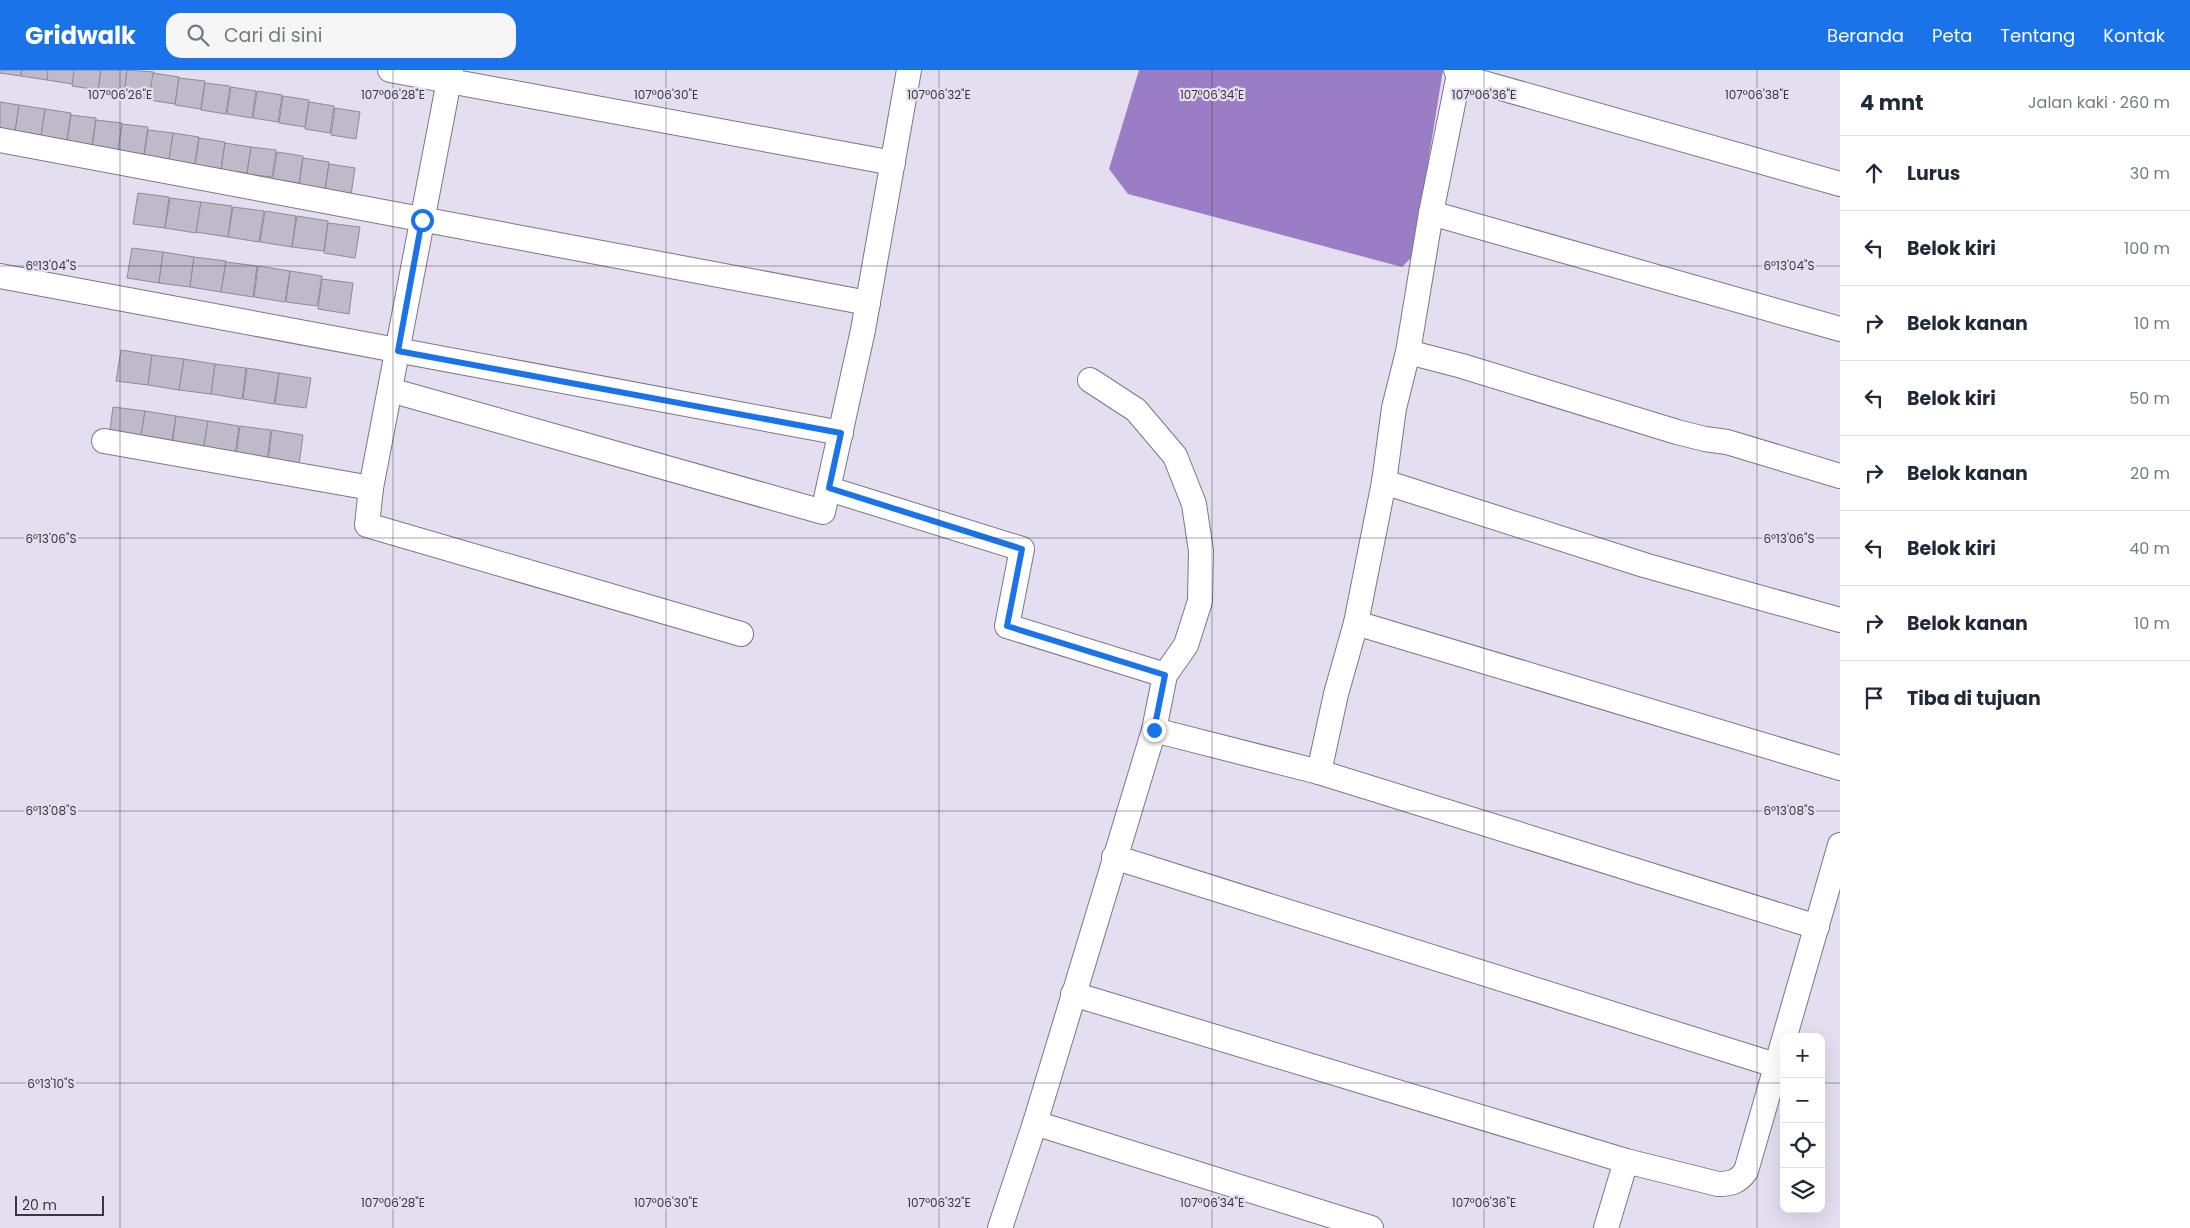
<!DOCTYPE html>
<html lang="id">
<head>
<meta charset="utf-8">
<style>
	body { margin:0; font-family:Poppins,sans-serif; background:#f6f6f7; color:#1f2937 }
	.controls { position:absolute; right:15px; bottom:15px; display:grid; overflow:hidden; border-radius:10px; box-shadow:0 5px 20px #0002 }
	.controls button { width:45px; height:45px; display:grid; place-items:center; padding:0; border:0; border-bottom:1px solid #e0e1e3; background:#fff; color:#1f2937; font:25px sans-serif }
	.scale { position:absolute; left:15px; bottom:12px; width:89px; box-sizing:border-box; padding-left:5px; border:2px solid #3a373f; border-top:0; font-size:14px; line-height:18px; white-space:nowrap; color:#3a373f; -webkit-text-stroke:4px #e4def0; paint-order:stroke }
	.stop { position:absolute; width:15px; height:15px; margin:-11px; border:4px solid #1a73e8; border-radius:50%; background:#fff }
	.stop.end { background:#1a73e8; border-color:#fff; box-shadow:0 1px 5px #0008 }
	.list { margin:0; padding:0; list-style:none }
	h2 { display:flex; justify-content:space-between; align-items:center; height:65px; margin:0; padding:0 20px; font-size:21px }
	h2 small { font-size:16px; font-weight:400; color:#747a83 }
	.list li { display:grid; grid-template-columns:32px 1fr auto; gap:15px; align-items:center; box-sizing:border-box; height:75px; padding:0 20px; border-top:1px solid #e0e1e3 }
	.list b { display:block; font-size:19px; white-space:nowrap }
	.list em { font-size:16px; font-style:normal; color:#747a83 }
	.icon { flex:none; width:28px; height:28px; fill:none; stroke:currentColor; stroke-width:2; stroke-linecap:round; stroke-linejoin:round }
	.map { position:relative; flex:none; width:1840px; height:1158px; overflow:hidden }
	header { display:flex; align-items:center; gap:30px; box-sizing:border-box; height:70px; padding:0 25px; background:#1a73e8; color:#fff }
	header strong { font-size:24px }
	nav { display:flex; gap:28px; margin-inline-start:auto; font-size:18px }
	.search { width:350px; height:45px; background:#f6f6f7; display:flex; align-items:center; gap:12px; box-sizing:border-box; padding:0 18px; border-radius:15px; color:#747a83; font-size:19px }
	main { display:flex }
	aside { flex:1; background:#fff }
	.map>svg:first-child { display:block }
	.water { fill:#9b7dc6 }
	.building { fill:#bfb9ca; stroke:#8f8999 }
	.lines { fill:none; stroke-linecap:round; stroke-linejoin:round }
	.street-casing { stroke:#7c7686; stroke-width:26 }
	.street { stroke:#fff; stroke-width:24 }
	.route { stroke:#1a73e8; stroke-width:6 }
	.ticks { fill:none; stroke:#3a373f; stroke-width:1; stroke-opacity:0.45 }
	.ticks-label { font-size:12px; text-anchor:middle; fill:#3a373f; stroke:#e4def0; stroke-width:4.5; stroke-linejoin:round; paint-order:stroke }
</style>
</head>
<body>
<header>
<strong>Gridwalk</strong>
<div class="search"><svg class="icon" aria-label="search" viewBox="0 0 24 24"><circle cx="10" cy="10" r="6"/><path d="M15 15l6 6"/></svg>Cari di sini</div>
<nav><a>Beranda</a><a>Peta</a><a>Tentang</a><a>Kontak</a></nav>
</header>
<main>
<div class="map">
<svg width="1840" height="1158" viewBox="0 0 1840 1158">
	<rect width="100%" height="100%" fill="#e4def0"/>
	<!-- water -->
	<polygon class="water" points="1139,0 1443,0 1413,186 1402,197 1128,124 1109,99"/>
	<!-- building -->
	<g class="building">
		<polygon points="0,0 21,0 21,6 0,3"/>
		<polygon points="22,0 48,0 47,10 21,6"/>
		<polygon points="48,0 75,0 73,14 47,10"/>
		<polygon points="74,0 101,0 98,20 72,16"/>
		<polygon points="101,0 127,0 124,25 98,21"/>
		<polygon points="127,0 154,2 150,29 124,25"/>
		<polygon points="153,3 179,7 175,34 149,30"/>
		<polygon points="179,8 205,11 201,39 175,35"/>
		<polygon points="205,13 230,16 226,44 201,40"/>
		<polygon points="231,17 256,21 252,48 227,44"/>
		<polygon points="257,21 282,25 278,52 253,48"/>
		<polygon points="283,26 309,30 305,57 279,53"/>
		<polygon points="0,32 19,35 15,62 0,60"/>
		<polygon points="309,32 334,36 330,63 305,59"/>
		<polygon points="19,35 45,39 41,66 15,62"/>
		<polygon points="335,38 360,42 356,69 331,65"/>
		<polygon points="45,39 71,43 67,70 41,66"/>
		<polygon points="71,45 96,48 92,75 67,71"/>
		<polygon points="96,50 122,53 118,81 92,77"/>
		<polygon points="122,54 148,57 144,84 118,81"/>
		<polygon points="148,60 173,63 169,90 144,87"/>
		<polygon points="173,63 199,67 195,94 169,91"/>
		<polygon points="199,68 225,72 221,99 195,96"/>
		<polygon points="225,73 251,77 247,103 221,100"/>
		<polygon points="251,77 276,80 272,107 247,104"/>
		<polygon points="277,82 303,86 299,113 273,109"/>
		<polygon points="303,88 329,92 325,119 299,115"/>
		<polygon points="329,94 355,98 351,125 325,121"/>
		<polygon points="138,123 169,127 165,158 133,154"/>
		<polygon points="170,128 201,132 196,163 165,158"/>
		<polygon points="201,132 232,136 228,167 196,162"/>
		<polygon points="233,137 264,141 259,172 228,167"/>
		<polygon points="265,141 296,146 292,177 260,172"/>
		<polygon points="297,146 328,151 324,181 292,177"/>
		<polygon points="328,153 360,157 355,188 324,183"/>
		<polygon points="132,178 163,182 159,213 127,208"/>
		<polygon points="163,182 194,187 190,217 159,213"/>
		<polygon points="194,187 226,191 221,222 190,217"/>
		<polygon points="226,192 257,196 253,227 221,222"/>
		<polygon points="258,196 290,201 285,232 254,227"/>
		<polygon points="290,201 322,206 317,236 286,232"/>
		<polygon points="322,209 353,213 349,244 318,239"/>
		<polygon points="121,280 152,285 148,315 116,311"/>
		<polygon points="152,285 184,289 179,320 148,315"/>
		<polygon points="184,289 215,294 211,324 179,320"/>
		<polygon points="215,294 246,298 242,329 211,324"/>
		<polygon points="247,298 279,303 274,334 243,329"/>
		<polygon points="279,303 311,308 306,338 275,334"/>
		<polygon points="113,337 145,341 140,372 109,367"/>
		<polygon points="145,341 176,346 171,377 140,372"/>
		<polygon points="176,346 208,351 203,381 172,377"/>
		<polygon points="208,351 239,356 235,386 203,382"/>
		<polygon points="240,356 271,360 267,391 236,386"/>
		<polygon points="272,360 303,365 299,395 268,391"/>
	</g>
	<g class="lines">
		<defs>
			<g id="street">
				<polyline points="390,0 893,93"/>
				<polyline points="1456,0 1469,9 1840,114"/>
				<polyline points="0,70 868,233"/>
				<polyline points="1431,143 1840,259"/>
				<polyline points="0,206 841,363"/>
				<polyline points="1408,282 1431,143 1459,4"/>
				<polyline points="390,320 823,442 863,260 909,0"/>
				<polyline points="104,371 371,418 451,0"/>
				<polyline points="1384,412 1644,495 1840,550"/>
				<polyline points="371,418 367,455 741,564"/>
				<polyline points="829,419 1022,479 1007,556 1165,605"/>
				<polyline points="1356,553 1840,698"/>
				<polyline points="1154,660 1319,702 1817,857"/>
				<polyline points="1319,702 1336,624 1356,553 1384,412 1394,338 1408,282 1462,296 1677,362 1705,369 1727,372 1840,406"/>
				<polyline points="1114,787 1775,995"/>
				<path d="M1073,924L1626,1091L1718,1114C1731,1114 1738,1112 1746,1101L1840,775"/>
				<polyline points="1035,1053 1371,1158"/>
				<polyline points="1000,1158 1035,1053 1154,660 1165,605 1186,575 1200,531 1201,481 1194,434 1175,386 1136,340 1090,310"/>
				<polyline points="1606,1158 1626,1091"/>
			</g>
		</defs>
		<!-- street casing -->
		<use href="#street" class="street-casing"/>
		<!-- street -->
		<use href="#street" class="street"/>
	</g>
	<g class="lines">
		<!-- route -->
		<polyline class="route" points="422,150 398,281 841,363 829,418 1022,479 1007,556 1165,605 1154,660"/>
	</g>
	<!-- ticks -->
	<path class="ticks" d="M120,0V1158M393,0V1158M666,0V1158M939,0V1158M1212,0V1158M1484,0V1158M1757,0V1158M0,196H1840M0,468H1840M0,741H1840M0,1013H1784M1821,1013H1840"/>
	<g class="ticks-label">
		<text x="120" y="29">107°06'26"E</text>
		<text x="393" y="29">107°06'28"E</text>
		<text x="666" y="29">107°06'30"E</text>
		<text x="939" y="29">107°06'32"E</text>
		<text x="1212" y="29">107°06'34"E</text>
		<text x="1484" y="29">107°06'36"E</text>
		<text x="1757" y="29">107°06'38"E</text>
		<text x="51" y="200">6°13'04"S</text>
		<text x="1789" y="200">6°13'04"S</text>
		<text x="51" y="473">6°13'06"S</text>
		<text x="1789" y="473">6°13'06"S</text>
		<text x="51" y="745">6°13'08"S</text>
		<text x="1789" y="745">6°13'08"S</text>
		<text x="51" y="1018">6°13'10"S</text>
		<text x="393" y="1137">107°06'28"E</text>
		<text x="666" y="1137">107°06'30"E</text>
		<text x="939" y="1137">107°06'32"E</text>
		<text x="1212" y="1137">107°06'34"E</text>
		<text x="1484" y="1137">107°06'36"E</text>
	</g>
</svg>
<div class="controls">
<button>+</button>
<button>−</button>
<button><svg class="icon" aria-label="locate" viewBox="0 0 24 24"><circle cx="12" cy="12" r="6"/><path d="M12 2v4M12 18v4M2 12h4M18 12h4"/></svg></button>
<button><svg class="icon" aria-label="layers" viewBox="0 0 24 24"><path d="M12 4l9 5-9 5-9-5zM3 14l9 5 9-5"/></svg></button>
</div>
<div class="scale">20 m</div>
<div class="stop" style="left:422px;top:150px"></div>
<div class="stop end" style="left:1154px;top:660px"></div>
</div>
<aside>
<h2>4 mnt<small>Jalan kaki · 260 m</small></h2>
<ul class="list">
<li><svg class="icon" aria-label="ahead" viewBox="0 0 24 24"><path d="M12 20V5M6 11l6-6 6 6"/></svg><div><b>Lurus</b></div><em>30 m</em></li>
<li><svg class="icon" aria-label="left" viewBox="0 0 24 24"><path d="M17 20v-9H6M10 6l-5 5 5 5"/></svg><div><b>Belok kiri</b></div><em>100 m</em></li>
<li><svg class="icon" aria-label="right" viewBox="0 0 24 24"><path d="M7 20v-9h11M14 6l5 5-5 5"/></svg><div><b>Belok kanan</b></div><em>10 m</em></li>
<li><svg class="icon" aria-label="left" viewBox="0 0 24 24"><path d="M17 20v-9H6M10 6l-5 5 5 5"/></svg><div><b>Belok kiri</b></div><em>50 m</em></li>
<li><svg class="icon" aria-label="right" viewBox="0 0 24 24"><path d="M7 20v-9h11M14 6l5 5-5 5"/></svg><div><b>Belok kanan</b></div><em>20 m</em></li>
<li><svg class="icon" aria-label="left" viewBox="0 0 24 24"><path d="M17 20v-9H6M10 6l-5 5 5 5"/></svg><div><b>Belok kiri</b></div><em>40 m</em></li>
<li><svg class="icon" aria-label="right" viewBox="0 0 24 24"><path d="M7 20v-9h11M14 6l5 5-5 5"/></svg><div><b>Belok kanan</b></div><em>10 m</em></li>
<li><svg class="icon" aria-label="arrive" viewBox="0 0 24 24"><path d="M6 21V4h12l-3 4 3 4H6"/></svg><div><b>Tiba di tujuan</b></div></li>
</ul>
</aside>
</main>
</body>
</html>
